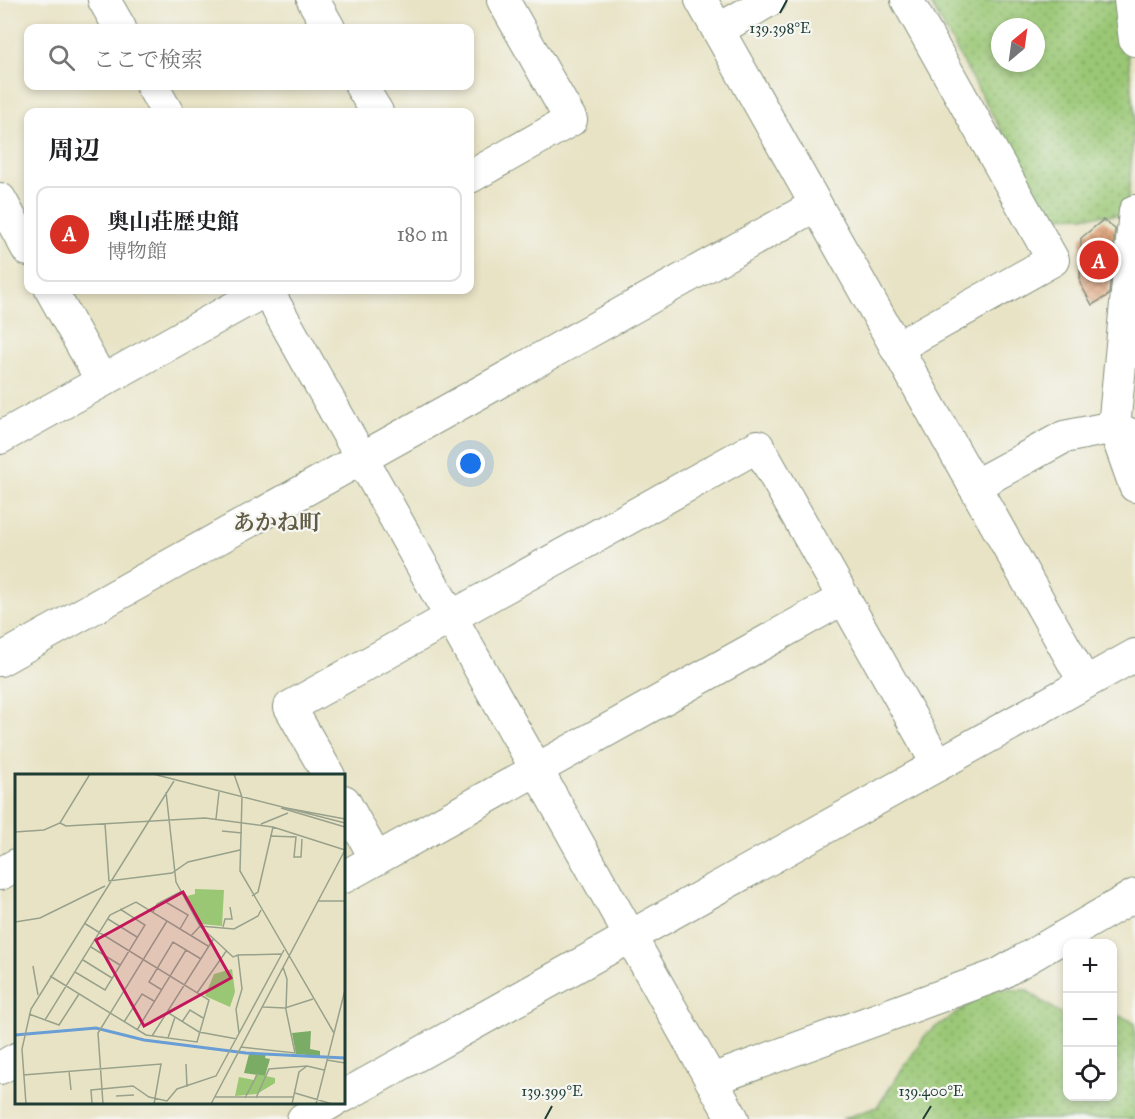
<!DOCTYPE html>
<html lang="ja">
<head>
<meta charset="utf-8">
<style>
	body { margin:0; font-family:"IM FELL Great Primer","Noto Serif JP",serif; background:#f2f2f2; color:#202124 }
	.controls { position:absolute; right:18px; bottom:18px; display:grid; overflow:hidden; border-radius:12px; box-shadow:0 3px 9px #0003 }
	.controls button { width:54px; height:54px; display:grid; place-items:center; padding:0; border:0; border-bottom:2px solid #e0e0e0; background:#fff; color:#202124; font:30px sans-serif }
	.compass { position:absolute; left:991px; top:18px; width:54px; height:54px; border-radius:50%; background:#fff; box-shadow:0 3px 9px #0003; rotate:29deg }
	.you { position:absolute; left:471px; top:464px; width:21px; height:21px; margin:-15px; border:4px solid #fff; border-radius:50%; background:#1a73e8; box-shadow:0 0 0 9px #1a73e833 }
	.badge { display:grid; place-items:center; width:39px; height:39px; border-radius:50%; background:#d93025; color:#fff; font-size:20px; font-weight:700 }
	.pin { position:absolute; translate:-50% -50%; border:3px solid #fff; box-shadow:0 2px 6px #0006 }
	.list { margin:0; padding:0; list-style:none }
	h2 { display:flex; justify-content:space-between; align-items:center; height:78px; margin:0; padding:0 24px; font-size:26px }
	h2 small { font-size:20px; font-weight:400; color:#757577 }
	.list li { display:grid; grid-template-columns:39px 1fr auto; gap:18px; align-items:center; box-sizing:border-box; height:96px; margin:0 12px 12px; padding:0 12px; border:2px solid #e0e0e0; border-radius:12px }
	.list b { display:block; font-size:22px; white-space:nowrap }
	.list p { margin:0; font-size:20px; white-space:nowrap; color:#757577 }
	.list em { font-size:20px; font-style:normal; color:#757577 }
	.icon { flex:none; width:33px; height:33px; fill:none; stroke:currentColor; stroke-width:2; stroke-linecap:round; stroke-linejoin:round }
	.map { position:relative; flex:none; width:1135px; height:1119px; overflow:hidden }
	.search { position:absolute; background:#fff; box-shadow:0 3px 9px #0003; left:24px; top:24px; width:450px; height:66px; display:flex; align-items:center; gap:15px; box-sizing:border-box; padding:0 21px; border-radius:12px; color:#757577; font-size:22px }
	.panel { position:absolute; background:#fff; box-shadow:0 3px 9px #0003; left:24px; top:108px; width:450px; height:186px; border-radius:12px }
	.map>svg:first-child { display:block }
	.park { fill:url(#park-dots); stroke:#5c8254; stroke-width:1.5; fill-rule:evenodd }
	.building { fill:url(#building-cross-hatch) }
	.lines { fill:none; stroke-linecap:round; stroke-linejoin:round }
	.minor-casing { stroke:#84907c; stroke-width:34 }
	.minor { stroke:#fff; stroke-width:32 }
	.ticks { fill:none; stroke:#1f3d34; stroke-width:2 }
	.labels { text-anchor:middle; stroke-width:4.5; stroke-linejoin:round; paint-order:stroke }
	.neighbourhood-label { font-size:22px; font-weight:bold; fill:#625b44; stroke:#f6f6f2 }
	.inset-river { fill:none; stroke:#699dd5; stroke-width:3 }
	.inset-road { fill:none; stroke:#98a18b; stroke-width:1.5 }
	.view { fill:#c2185b; fill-opacity:0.15; stroke:#c2185b; stroke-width:3 }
	.inset-edge { fill:none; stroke:#1f3d34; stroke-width:3 }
	.ticks-label { font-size:15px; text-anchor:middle; fill:#1f3d34; stroke:#f6f6f2; stroke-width:4.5; stroke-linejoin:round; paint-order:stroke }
</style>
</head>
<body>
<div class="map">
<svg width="1135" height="1119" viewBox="0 0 1135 1119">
	<defs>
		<pattern id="park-dots" width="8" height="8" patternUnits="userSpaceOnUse" patternTransform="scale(1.5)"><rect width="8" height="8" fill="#9ac774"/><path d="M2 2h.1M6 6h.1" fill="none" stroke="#7da360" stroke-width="1.8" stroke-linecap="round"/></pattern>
		<pattern id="building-cross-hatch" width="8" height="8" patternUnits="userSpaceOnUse" patternTransform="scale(1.5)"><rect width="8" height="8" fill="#de9463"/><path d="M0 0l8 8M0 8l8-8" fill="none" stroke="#b37a52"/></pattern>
	</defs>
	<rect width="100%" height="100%" fill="#f6f6f2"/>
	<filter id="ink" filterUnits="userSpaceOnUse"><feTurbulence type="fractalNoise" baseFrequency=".0167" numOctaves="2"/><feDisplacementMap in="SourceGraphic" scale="12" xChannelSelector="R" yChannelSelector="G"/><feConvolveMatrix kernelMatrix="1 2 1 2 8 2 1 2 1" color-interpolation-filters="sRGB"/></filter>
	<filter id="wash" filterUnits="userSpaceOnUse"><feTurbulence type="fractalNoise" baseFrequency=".008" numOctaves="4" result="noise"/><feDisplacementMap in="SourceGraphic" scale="24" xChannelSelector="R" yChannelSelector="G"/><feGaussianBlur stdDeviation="1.35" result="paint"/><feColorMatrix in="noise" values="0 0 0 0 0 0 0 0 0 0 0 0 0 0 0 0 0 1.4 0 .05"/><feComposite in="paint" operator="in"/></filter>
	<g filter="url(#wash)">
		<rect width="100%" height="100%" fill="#e8e3c5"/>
		<!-- park -->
		<g class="park">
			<path d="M933,0L1122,1L1135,116L1127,215L1049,217L931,4ZM1000,27H1036V63H1000Z"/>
			<polygon points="992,989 1026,990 1067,1018 1068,1096 1112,1096 1113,1017 1119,1016 1135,1022 1135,1119 842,1119 877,1107 927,1033"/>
		</g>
		<g id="blocks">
			<!-- building -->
			<polygon class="building" points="1103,220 1115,229 1109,295 1092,305 1080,283 1081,238"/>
		</g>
	</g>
	<g filter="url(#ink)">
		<use href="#blocks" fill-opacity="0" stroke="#84907c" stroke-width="1.5"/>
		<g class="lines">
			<defs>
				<g id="minor">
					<polyline points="104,0 120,28"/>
					<polyline points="313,0 329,28"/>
					<polyline points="701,0 1085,683"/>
					<polyline points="1130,0 1135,40"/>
					<polyline points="718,30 770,0"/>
					<polyline points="152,86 167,112"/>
					<polyline points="361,86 377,112"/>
					<polyline points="470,177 571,120 503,0"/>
					<polyline points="0,199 28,250"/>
					<polyline points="1135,211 1114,427 1135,486"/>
					<polyline points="51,290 102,381"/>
					<polyline points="267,290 733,1119"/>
					<polyline points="896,348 1053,260 907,0"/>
					<polyline points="0,438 266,290"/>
					<polyline points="974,486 1064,437 1114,427 1131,435"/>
					<polyline points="0,660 816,205"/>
					<polyline points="329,776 290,707 758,446 938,765"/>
					<polyline points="344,801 376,859"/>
					<polyline points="0,874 16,865"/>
					<polyline points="344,877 844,598"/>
					<polyline points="0,1068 16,1059"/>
					<polyline points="711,1080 998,975 1135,895"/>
					<polyline points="344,1096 1135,655"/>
					<polyline points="303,1119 332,1102"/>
				</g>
			</defs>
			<!-- minor casing -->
			<use href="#minor" class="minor-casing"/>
			<!-- minor -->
			<use href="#minor" class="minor"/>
		</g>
	</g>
	<!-- ticks -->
	<path class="ticks" d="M780,13L787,0M545,1119L552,1106M923,1119L931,1106"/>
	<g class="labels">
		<!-- neighbourhood labels -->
		<g class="neighbourhood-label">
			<text x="277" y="530">あかね町</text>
		</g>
	</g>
	<!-- overview -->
	<g transform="translate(15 774)">
		<rect width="330" height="330" fill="#e8e3c5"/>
		<path d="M296,257L295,275L305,277V282L281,280L277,259ZM251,279L250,284L255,285L250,302L229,299L234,280Z" fill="#7bac66"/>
		<path d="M241,300L260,304V309L242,320L220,322L224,303L239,306Z" fill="#9ac774"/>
		<path d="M180,115L209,116L207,152L185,150L172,122L180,120ZM217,195L220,218L215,233L190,222L199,200Z" fill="#9ac774"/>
		<path class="inset-river" d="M0,261L81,254L129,266L231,279L330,284"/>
		<path class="inset-road" d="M138,0L330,49M219,0L227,23L225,97L319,259M151,18L161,108L185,152L218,183L223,181L227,215L221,235L224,259M266,33L330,45M266,34L330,53M201,45L204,18M45,49L51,52L190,44L258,53L330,76M90,50L94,107L157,99L173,88L225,76M246,50L273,39M207,57L227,59M0,58L29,56L45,49L75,0M255,62L281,63L279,83H286L287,65M237,122L243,118L258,53M149,127L173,141L165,155M303,127H330M138,138L142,130L167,117M93,145L122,163M0,148L25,144L90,112M208,153L210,145H217L215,133M176,162L185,152L219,155L243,142L246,136M76,173L105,191M223,181L266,180M68,186L97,204M18,192L23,221M60,198L90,216L130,151L105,135M35,202L131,261L182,268L194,226L69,149M147,216L134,208L158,168L186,185M182,219L212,176M248,233L270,234L298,225M152,238L184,258L222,265M14,240L44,251L64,220M30,246L95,141L121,128L193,172M109,248L127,220L139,227M167,248L175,236L188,244M122,256L171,176M137,262L199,164M153,264L160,243M226,273L280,279L271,236L272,205L268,193M312,286L330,289M171,290L172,313M54,297L56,316M8,301L146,290L139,330M280,319L317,330M101,322L119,321M199,323H279M230,324L243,299M241,324L254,295L292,292L309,296M77,329L76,316L118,312L134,323L152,327L162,315L201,302L269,176M11,330L7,275L16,235L159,7M88,330L83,259L152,147M196,330L330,76M277,330L284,298L292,292M301,330L330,216"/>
		<path class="view" d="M168,118L216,204L129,252L81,166Z"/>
		<rect width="330" height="330" class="inset-edge"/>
	</g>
	<g class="ticks-label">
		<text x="780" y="33">139.398°E</text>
		<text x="552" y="1096">139.399°E</text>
		<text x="931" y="1096">139.400°E</text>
	</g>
</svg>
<div class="controls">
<button>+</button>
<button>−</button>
<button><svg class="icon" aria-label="locate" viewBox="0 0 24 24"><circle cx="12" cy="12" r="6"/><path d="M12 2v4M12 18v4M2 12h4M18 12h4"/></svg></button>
</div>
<svg class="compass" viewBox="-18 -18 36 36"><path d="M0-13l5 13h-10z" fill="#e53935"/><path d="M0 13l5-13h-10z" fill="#757577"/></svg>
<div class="you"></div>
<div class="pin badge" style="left:1099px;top:260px">A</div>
<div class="search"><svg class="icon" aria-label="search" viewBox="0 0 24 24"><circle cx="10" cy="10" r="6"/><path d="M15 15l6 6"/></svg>ここで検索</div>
<section class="panel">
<h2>周辺<small></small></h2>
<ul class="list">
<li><span class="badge">A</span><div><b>奥山荘歴史館</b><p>博物館</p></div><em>180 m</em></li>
</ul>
</section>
</div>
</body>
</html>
